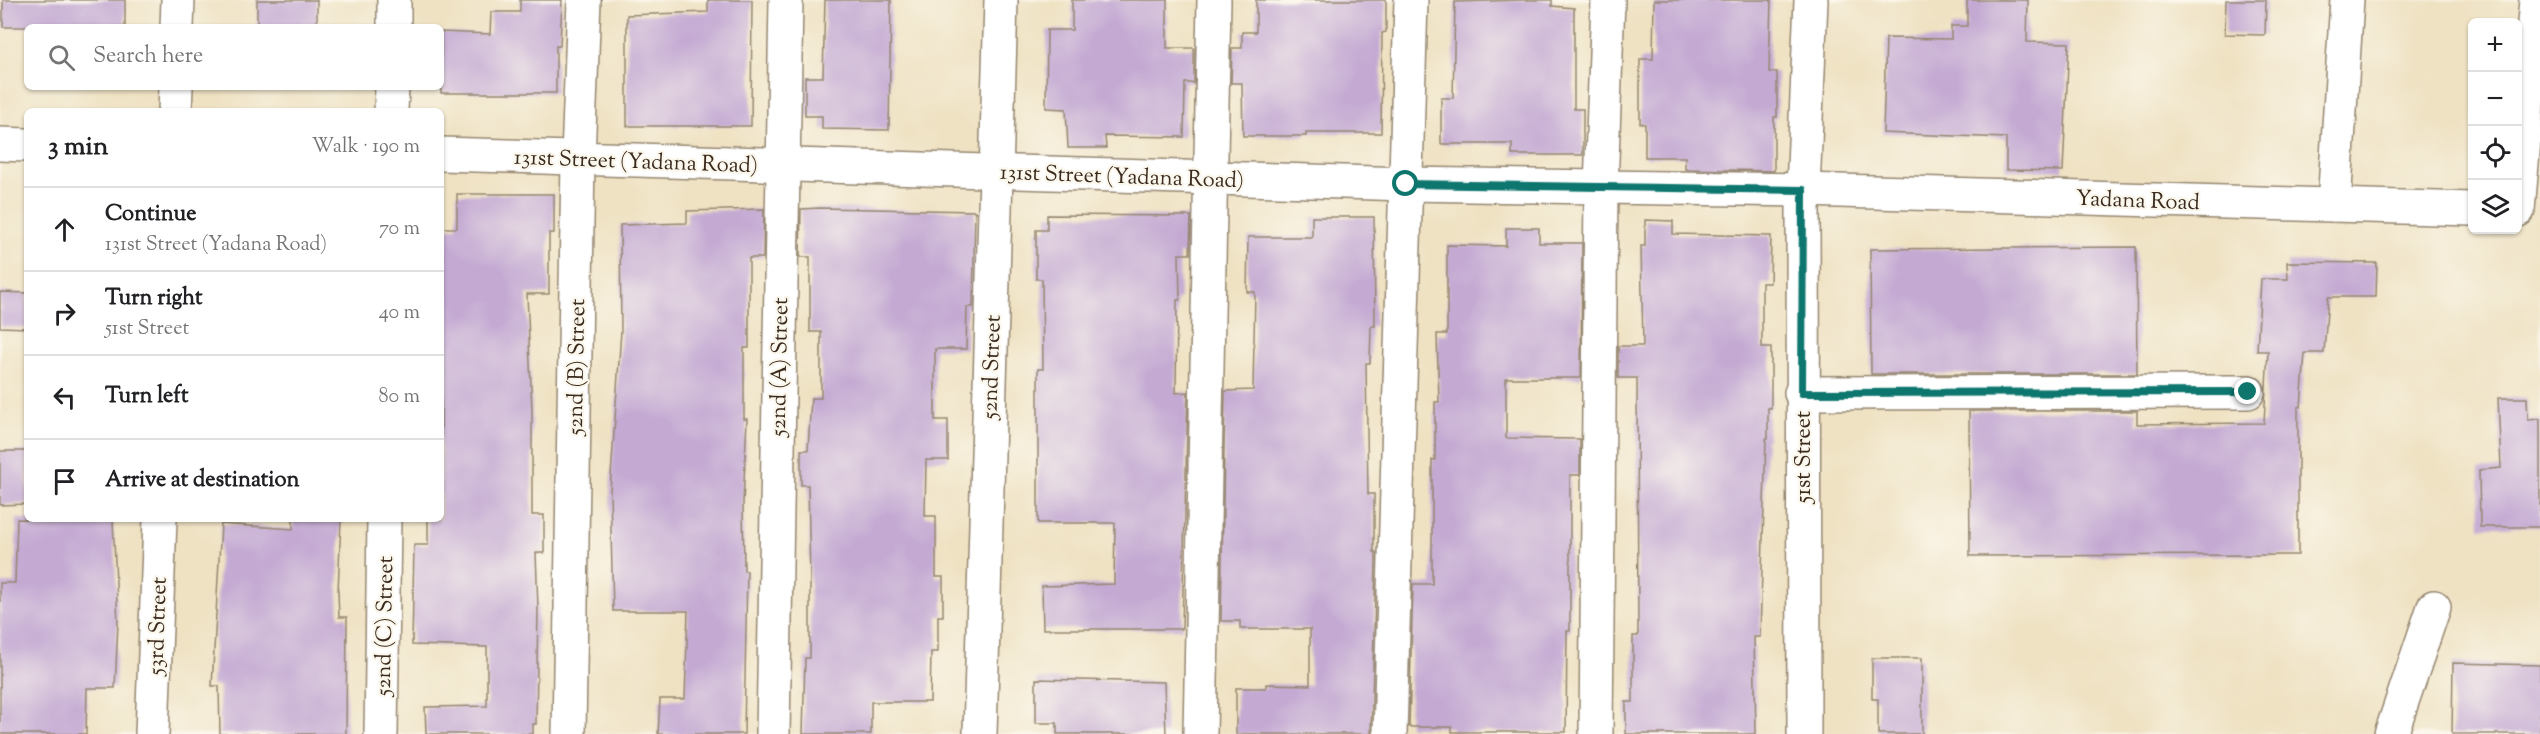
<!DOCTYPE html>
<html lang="en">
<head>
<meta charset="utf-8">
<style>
	body { margin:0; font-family:"Sorts Mill Goudy",serif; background:#f2f2f2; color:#202124 }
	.controls { position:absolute; right:18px; top:18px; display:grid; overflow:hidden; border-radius:9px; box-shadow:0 2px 4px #0004 }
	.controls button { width:54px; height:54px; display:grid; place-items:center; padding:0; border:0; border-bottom:2px solid #e0e0e0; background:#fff; color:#202124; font:30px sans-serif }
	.stop { position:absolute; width:18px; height:18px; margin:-14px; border:4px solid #0f766e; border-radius:50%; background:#fff }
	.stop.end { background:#0f766e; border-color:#fff; box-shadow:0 2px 6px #0008 }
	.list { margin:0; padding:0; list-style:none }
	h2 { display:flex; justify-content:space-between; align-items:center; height:78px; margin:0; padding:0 24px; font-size:26px }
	h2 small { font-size:20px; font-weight:400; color:#757577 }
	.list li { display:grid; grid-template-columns:39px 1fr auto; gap:18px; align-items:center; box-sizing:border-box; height:84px; padding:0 24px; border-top:2px solid #e0e0e0 }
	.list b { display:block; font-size:22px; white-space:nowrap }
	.list p { margin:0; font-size:20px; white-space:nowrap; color:#757577 }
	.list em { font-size:20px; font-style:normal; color:#757577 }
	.icon { flex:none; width:33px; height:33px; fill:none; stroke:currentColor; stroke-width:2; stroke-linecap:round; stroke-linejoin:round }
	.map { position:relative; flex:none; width:2540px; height:734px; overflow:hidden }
	.search { position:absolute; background:#fff; box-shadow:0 2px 4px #0004; left:24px; top:24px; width:420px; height:66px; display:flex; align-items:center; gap:15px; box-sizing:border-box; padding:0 21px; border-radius:9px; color:#757577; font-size:22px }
	.panel { position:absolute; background:#fff; box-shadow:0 2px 4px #0004; left:24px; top:108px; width:420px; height:414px; border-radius:9px }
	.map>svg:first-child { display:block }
	.building { fill:#c4aad3 }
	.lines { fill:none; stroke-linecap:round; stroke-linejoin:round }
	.minor-casing { stroke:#958670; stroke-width:36 }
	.minor { stroke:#fff; stroke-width:33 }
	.route { stroke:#0f766e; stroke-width:8 }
	.labels { text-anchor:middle; stroke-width:4.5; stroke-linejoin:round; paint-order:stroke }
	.street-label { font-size:22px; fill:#3b2a1e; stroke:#fbf7ec }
</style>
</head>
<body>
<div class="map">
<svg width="2540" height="734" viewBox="0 0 2540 734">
	<rect width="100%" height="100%" fill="#fbf7ec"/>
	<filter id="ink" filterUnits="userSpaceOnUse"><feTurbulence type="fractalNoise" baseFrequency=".0167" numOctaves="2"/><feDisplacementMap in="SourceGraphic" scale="12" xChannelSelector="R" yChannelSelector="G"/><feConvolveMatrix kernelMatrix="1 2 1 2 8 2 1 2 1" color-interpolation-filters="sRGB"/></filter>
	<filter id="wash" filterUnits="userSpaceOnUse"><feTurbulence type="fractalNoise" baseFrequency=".008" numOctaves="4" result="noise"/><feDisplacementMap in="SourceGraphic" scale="24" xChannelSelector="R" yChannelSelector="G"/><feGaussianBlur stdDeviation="1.35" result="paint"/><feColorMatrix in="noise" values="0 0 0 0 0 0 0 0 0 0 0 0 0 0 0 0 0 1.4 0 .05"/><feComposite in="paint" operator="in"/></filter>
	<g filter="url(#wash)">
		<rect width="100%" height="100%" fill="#efe2c3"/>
		<g id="blocks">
			<!-- building -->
			<g class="building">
				<rect x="3" y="0" width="122" height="27"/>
				<rect x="257" y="0" width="60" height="27"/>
				<polygon points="520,0 562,0 560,46 556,46 556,93 441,93 441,32 490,34 491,12 520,12"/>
				<polygon points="708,0 752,0 751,126 627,126 627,15 708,12"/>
				<polygon points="825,0 891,0 889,130 822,129 822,116 805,116 805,77 823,77"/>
				<polygon points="1072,0 1167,0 1167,48 1194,48 1194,83 1185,83 1184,137 1105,136 1106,148 1068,148 1066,109 1046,108 1047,30 1072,30"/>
				<polygon points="1256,0 1386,0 1386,32 1382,33 1381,133 1306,133 1306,136 1243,136 1242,83 1231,83 1232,48 1242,48 1242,32 1256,32"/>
				<polygon points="1522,0 1552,0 1552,6 1574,8 1574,109 1583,109 1583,155 1512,155 1512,144 1441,144 1441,98 1453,98 1455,2"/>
				<polygon points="1654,0 1771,0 1769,72 1777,72 1777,117 1774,117 1774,171 1685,169 1685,157 1645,157 1645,124 1640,123 1640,59 1653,59"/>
				<polygon points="1967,0 2028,0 2027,42 2069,43 2063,171 2006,170 2006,138 1883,133 1886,38 1951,39 1951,26 1967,26"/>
				<polygon points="2226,0 2266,0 2265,35 2225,34"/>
				<polygon points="457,194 554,194 554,233 549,233 549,294 527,294 532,410 532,515 544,515 544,553 536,553 538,608 536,724 533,724 533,734 426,734 425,707 487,706 487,647 412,645 414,545 428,545 428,519 441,519 441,228 457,228"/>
				<polygon points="820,208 975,211 973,307 967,307 966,349 935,349 935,420 948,420 948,460 926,460 925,516 936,516 936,577 943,577 943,616 938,616 938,652 931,652 930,702 871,702 871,734 803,734 805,658 810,658 810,580 808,485 801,485 801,450 808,450 811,398 821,398 821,332 810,332 810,257 800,257 801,209"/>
				<polygon points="764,209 763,258 749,258 749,348 744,348 744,419 747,419 743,503 744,571 747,571 744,734 658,734 660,699 685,699 688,611 613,611 610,491 621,331 620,225 687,223 687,211"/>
				<polygon points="1047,215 1191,216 1190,254 1179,254 1180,300 1177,300 1176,393 1188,392 1182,629 1043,629 1042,586 1114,584 1115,523 1038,523 1038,369 1043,369 1042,279 1036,279 1036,230 1047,230"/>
				<polygon points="1312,217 1374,217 1375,326 1371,326 1370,363 1366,363 1368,494 1374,494 1374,552 1376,552 1376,561 1371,734 1236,734 1236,688 1266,688 1266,684 1310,685 1310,629 1240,629 1240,621 1221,621 1225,391 1253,390 1255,292 1247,292 1248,237 1312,237"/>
				<polygon points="1645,220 1673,221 1673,234 1771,236 1770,283 1762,283 1762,348 1771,348 1771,408 1768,408 1768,439 1766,439 1760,637 1754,637 1756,734 1626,734 1626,702 1633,702 1633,636 1638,636 1637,378 1618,378 1618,346 1643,346 1641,246 1645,246"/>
				<polygon points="1506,228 1539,228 1539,243 1582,243 1581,378 1506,378 1506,438 1580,439 1580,475 1570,475 1570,631 1567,631 1566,732 1452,732 1452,727 1409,727 1413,584 1432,584 1432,460 1435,460 1435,402 1439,402 1437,334 1447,334 1447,245 1506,246"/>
				<polygon points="2136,247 2137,374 1871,374 1870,249"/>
				<polygon points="2287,262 2377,263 2376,297 2328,297 2324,353 2305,353 2301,407 2298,407 2298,555 1970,556 1969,411 2137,411 2137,424 2264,423 2268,351 2257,351 2261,279 2288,279"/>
				<polygon points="0,292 27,293 27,328 0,327"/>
				<polygon points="2498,398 2527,398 2528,420 2540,419 2540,527 2480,527 2479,470 2501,468"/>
				<polygon points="0,451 27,451 27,504 0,505"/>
				<polygon points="17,519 113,520 118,623 115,688 87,688 86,734 0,734 0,583 15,583"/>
				<polygon points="293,519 341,519 338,592 339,617 347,617 346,734 220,734 219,686 212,686 221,524 293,529"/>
				<polygon points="1872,658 1922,658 1922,734 1878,734 1878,699 1872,699"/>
				<polygon points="2453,663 2540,665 2540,734 2452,734"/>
				<polygon points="1036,679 1164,682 1166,734 1057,734 1057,723 1036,723"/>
			</g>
		</g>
	</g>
	<g filter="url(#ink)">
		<use href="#blocks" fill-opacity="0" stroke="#958670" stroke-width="1.5"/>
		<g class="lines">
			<defs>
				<g id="minor">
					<polyline points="177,27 178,0"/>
					<polyline points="394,27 394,0"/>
					<polyline points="175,111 176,87"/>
					<polyline points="391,111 392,87"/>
					<polyline points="0,144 27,145"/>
					<polyline points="441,154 1406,184 1803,190 2472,209"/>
					<polyline points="2334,205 2347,0"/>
					<polyline points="2518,210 2536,0"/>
					<polyline points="1801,393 2248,392"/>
					<polyline points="152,734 160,519"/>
					<polyline points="381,734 384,519"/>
					<polyline points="569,734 578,158 584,0"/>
					<polyline points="773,734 786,0"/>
					<polyline points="980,734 1001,0"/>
					<polyline points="1200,734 1214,0"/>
					<polyline points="1390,734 1411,0"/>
					<polyline points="1596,734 1601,187 1608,0"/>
					<polyline points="1804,734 1803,190 1811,0"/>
					<polyline points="2391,734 2434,607"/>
				</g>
			</defs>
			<!-- minor casing -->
			<use href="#minor" class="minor-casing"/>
			<!-- minor -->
			<use href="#minor" class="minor"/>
		</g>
	</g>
	<g class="lines" filter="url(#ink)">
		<!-- route -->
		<polyline class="route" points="1406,184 1803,190 1802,393 2248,392"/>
	</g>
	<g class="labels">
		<!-- street labels -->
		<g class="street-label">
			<text transform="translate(636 160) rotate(2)" y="8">131st Street (Yadana Road)</text>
			<text transform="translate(1122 175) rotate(2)" y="8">131st Street (Yadana Road)</text>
			<text transform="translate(2138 199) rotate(2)" y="8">Yadana Road</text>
			<text transform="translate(575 367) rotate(-89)" y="8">52nd (B) Street</text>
			<text transform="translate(778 367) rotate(-89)" y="8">52nd (A) Street</text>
			<text transform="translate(990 367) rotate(-88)" y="8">52nd Street</text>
			<text transform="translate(1802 457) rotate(-90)" y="8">51st Street</text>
			<text transform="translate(156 626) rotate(-88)" y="8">53rd Street</text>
			<text transform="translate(383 626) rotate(-89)" y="8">52nd (C) Street</text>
		</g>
	</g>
</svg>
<div class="controls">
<button>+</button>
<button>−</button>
<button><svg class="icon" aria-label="locate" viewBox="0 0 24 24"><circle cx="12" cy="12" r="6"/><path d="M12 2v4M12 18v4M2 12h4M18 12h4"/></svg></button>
<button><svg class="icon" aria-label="layers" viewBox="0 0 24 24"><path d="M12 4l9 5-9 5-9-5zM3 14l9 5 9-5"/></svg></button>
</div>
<div class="stop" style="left:1406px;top:184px"></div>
<div class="stop end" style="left:2248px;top:392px"></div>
<div class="search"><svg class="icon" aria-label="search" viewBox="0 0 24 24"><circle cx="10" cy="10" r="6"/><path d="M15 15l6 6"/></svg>Search here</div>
<section class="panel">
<h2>3 min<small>Walk · 190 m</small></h2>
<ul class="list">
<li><svg class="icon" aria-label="ahead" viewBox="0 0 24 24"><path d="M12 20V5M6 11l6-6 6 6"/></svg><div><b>Continue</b><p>131st Street (Yadana Road)</p></div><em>70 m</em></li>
<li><svg class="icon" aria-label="right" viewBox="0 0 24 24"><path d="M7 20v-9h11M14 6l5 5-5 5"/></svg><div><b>Turn right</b><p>51st Street</p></div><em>40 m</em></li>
<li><svg class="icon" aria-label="left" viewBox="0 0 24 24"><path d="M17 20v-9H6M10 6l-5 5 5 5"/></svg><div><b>Turn left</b></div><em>80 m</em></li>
<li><svg class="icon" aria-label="arrive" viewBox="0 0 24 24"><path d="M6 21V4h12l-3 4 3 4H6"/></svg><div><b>Arrive at destination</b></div></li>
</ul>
</section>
</div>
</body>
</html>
